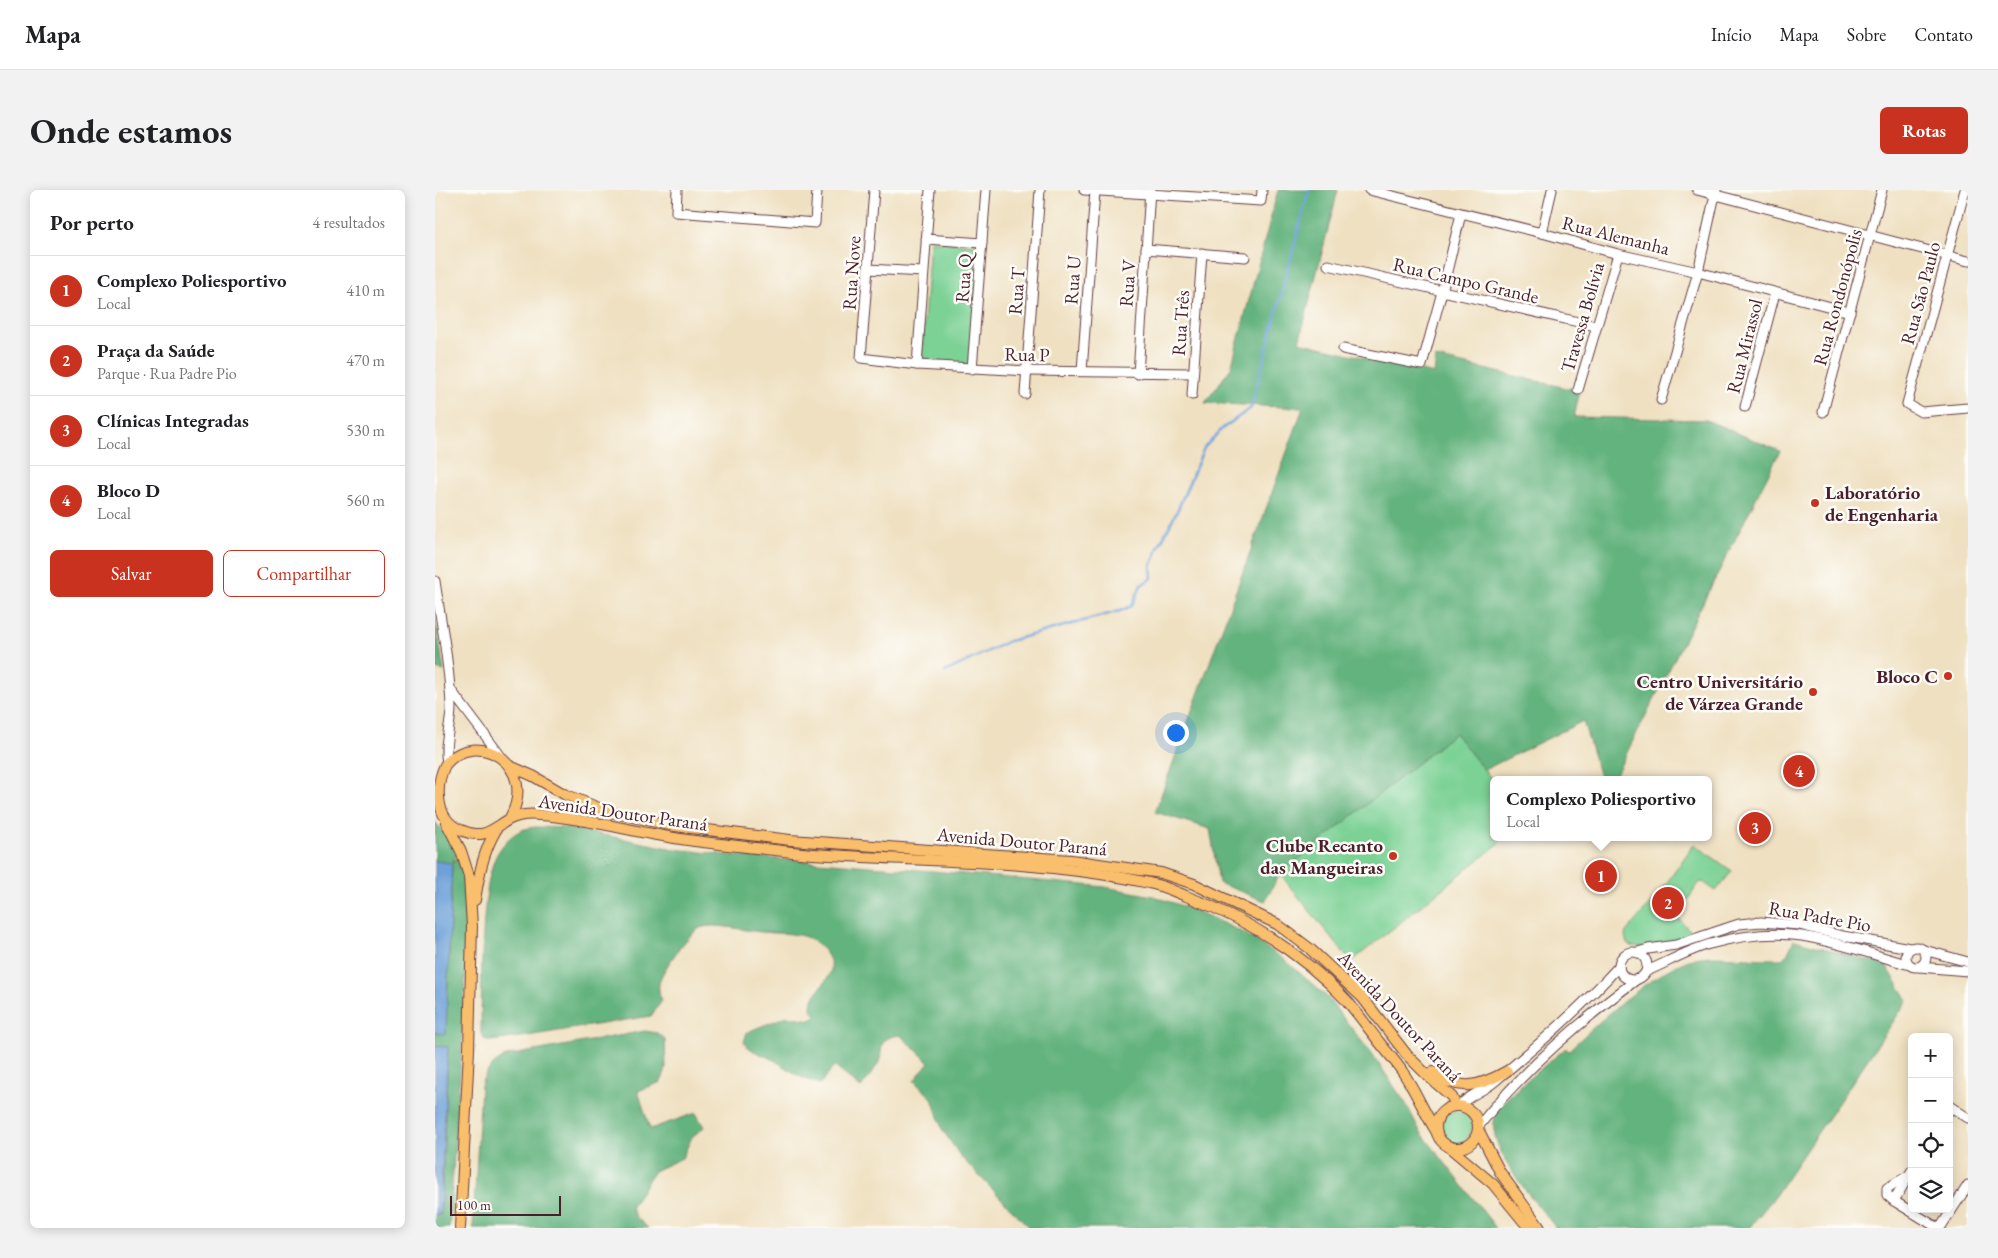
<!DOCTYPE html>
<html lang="pt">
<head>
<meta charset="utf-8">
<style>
	body { margin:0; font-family:"EB Garamond",serif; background:#f2f2f2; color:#202124 }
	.controls { position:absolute; right:15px; bottom:15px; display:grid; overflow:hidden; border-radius:8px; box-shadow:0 2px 12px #0003 }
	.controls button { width:45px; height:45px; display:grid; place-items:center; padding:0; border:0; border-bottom:1px solid #e0e0e0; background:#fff; color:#202124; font:25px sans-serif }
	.scale { position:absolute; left:15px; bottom:12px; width:111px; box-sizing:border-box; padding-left:5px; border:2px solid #4a1f2b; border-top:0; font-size:14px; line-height:18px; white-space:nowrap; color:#4a1f2b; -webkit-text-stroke:4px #fdfcf7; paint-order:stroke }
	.you { position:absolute; left:740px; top:542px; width:18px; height:18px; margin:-12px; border:4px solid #fff; border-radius:50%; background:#1a73e8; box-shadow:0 0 0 8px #1a73e833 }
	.badge { display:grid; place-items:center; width:32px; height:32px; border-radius:50%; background:#c8321e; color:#fff; font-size:16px; font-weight:700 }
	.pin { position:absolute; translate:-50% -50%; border:2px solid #fff; box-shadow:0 1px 5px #0006 }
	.popup { position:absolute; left:1055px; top:586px; width:222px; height:65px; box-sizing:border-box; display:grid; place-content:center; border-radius:8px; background:#fff; filter:drop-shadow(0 1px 4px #0005); font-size:16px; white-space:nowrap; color:#757577 }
	.popup b { font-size:19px; color:#202124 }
	.popup::after { content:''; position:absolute; left:50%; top:100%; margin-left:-10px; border:10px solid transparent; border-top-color:#fff }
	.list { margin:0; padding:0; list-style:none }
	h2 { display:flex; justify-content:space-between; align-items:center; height:65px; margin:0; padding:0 20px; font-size:21px }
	h2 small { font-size:16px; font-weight:400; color:#757577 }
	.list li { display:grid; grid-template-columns:32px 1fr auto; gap:15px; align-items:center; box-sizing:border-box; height:70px; padding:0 20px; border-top:1px solid #e0e0e0 }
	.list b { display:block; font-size:19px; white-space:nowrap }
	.list p { margin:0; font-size:16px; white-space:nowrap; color:#757577 }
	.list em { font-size:16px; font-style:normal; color:#757577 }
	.actions { display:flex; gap:10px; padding:15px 20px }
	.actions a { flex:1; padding:11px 0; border:1px solid #c8321e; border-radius:8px; text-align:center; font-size:18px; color:#c8321e }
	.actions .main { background:#c8321e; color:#fff }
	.icon { flex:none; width:28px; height:28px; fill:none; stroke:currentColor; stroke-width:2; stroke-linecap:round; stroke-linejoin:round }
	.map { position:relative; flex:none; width:1533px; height:1038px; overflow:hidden; border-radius:8px }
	header { display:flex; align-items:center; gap:30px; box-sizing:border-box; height:70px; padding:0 25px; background:#fff; border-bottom:1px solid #e0e0e0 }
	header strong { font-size:24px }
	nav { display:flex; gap:28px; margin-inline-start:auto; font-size:18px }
	.intro { display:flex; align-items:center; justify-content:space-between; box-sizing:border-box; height:120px; padding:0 30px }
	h1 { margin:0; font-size:35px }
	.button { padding:12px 22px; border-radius:8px; background:#c8321e; color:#fff; font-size:18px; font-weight:700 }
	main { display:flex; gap:30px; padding:0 30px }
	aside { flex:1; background:#fff; border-radius:8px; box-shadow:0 2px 12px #0003 }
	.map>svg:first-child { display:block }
	.green { fill:#7bd195; stroke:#627860 }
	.forest { fill:#64b37e; stroke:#576954 }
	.water { fill:#6da1d9; stroke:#5c6082 }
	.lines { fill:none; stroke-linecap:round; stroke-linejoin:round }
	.stream { stroke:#6da1d9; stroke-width:2.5 }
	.minor-casing { stroke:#633c42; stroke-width:11 }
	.major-casing { stroke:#633c42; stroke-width:12 }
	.minor { stroke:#fff; stroke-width:9 }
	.major { stroke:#f9bf6d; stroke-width:10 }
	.poi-dot { fill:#c8321e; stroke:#fdfcf7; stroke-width:2 }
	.labels { text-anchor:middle; stroke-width:5; stroke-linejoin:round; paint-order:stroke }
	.street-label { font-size:19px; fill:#4a1f2b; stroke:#fdfcf7 }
	.poi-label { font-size:19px; font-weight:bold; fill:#4a1f2b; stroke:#fdfcf7; text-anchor:end }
</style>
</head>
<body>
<header>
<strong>Mapa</strong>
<nav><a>Início</a><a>Mapa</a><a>Sobre</a><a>Contato</a></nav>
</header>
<div class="intro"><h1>Onde estamos</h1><a class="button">Rotas</a></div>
<main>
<aside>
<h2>Por perto<small>4 resultados</small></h2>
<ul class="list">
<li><span class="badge">1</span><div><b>Complexo Poliesportivo</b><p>Local</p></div><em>410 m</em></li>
<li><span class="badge">2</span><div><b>Praça da Saúde</b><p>Parque · Rua Padre Pio</p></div><em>470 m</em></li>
<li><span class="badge">3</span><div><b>Clínicas Integradas</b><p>Local</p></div><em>530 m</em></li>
<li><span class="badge">4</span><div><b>Bloco D</b><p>Local</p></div><em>560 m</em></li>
</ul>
<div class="actions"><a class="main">Salvar</a><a>Compartilhar</a></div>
</aside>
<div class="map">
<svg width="1533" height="1038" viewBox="0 0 1533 1038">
	<rect width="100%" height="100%" fill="#fdfcf7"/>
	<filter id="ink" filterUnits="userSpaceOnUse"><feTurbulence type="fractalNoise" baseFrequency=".02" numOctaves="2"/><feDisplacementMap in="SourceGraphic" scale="10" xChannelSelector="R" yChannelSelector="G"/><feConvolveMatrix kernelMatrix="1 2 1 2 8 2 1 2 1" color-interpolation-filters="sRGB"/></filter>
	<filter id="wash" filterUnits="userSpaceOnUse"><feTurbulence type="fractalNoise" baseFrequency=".0096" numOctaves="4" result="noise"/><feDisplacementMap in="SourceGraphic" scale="20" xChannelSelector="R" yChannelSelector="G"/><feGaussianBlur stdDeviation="1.12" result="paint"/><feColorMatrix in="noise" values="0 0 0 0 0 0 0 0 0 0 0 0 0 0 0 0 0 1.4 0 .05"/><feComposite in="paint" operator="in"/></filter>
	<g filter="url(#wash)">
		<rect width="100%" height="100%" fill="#efe0c1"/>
		<!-- green -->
		<g class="green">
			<polygon points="495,51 544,55 536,177 486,173"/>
			<polygon points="1020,543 1058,591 1058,647 1072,647 916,772 845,684"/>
			<path d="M1259,654L1297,681L1281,701L1268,692L1264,693L1242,726L1260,747C1242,752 1208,763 1192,754L1190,746L1191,742L1226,701Z"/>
			<circle cx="1021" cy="937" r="16"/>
		</g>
		<!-- forest -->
		<g class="forest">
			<polygon points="843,0 903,0 864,152 999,184 1001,168 1145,201 1139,227 1271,230 1345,261 1178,590 1166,590 1148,531 1049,580 1020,543 845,684 830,711 784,693 775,639 720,622 868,218 770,213 796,178"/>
			<polygon points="0,427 9,481 0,479"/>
			<polygon points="0,632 11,644 23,662 18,672 23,668 32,698 32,747 27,852 14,1038 0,1038 0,1024 6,1025 13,858 0,856 0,843 11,844 17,674 0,671"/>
			<path d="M101,637L133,638L239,659L292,665L487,680L670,697L718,706L762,721L811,744L850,770L891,806L937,864L971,914L985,941L1061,1038H592L593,1036L526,967L507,939L497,908L479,891L494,872L465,845C440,848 450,859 443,874C438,882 432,890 426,898L399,876L385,894C364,888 357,881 339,870C329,864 316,863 309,852L312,842L352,826L376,830L381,825L376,819C376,815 377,811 379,808C384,797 401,784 395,771C392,761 381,751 371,747C357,742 341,744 326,742C310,741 279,732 265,738C253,744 227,780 224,793C223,800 225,806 226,812L216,826L86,847L55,851L49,849L46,843C47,804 44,689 64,661C73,647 84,638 101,637Z"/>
			<path d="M1359,750L1451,775L1473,810L1337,1010L1314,1038H1121C1102,1013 1047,956 1061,923C1066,909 1117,870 1131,858L1133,861C1163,833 1227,772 1266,767C1282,765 1297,767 1312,768C1324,769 1335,769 1347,769L1353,763Z"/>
			<path d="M210,841L222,843L230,849L231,879L226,892L203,901L215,939L261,923L269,937L257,947L247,968L219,981L196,1018L201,1027L213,1038H38L46,895C51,880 58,873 72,866Z"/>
		</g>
		<!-- water -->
		<g class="water">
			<polygon points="0,671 17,673 11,844 0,843"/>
			<polygon points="0,856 13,857 5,1025 0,1024"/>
		</g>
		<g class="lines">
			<!-- stream -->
			<polyline class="stream" points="510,482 574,451 685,421 697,416 706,395 717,388 716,377 723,358 743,319 769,258 788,238 816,218 874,0"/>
		</g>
	</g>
	<g filter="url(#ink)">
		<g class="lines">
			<defs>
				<g id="minor">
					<polyline points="242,0 241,22 380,33 382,0"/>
					<polyline points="439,0 426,168 482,175 592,181 758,183"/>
					<polyline points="649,0 826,11 827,0"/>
					<polyline points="934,0 1107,43 1183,64 1263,82 1415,122"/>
					<polyline points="1262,0 1533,71"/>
					<polyline points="1530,0 1472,214 1486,222 1533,218"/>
					<polyline points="1107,43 1117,0"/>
					<polyline points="491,49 547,53"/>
					<polyline points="711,59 810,67"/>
					<polyline points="893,75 1161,136"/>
					<polyline points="433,79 488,82"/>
					<polyline points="908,159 987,175 1007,102 1026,24"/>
					<polyline points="482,175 495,0"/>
					<polyline points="537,179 551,0"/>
					<polyline points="647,181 660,1"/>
					<polyline points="703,184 715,0"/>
					<polyline points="1143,200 1183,64"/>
					<polyline points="590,204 605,0"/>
					<polyline points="757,205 767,63"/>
					<polyline points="1226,210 1263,82 1281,0"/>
					<polyline points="1310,217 1340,103"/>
					<polyline points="1388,222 1447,0"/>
					<path d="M0,391C6,433 15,476 16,518C16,536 8,554 12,572"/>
					<polyline points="15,499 68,569"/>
					<circle cx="1481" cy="767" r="10"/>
					<polyline points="1489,760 1533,772"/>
					<circle cx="1198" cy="776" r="14"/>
					<polyline points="1203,762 1213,759 1241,755 1304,734 1326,732 1364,735 1408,746 1475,758"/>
					<polyline points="1484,777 1533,781"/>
					<path d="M1212,781C1233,772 1253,760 1275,754C1304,746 1337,742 1367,746C1403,752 1439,765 1475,775"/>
					<path d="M1024,916C1034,905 1048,901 1059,892C1102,856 1146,818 1184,776"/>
					<polyline points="1514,921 1516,917 1533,928"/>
					<path d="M1043,937C1085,883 1146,831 1201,790"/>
					<polyline points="1473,986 1452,998 1452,1005 1459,1011 1503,1038"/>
					<polyline points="1459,1011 1477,980"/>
					<polyline points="1505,1038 1533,995"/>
				</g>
				<g id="major">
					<polyline points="75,576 98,586 129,604 174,622 239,636 355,650 636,670 726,683 759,694 842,734 874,758 927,807 972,865 995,888 1017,907 1021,916"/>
					<path d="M75,628C104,575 41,537 10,575C0,596 0,630 26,640C49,650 56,640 73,630C82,625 95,624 105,625C149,628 191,640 234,647C274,654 316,657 357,662C380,665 404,665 428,667C523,672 621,672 714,693C726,695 739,701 751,706C812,729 867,763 913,812C924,825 934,839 945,853C953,863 962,873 969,884C981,902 989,922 1001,941"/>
					<polyline points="11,632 26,661 34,686 37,736 34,860 25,1038"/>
					<path d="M40,710C44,685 48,662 61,640"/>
					<path d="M998,882C1024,903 1046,896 1072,881"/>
					<circle cx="1022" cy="937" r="21"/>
					<polyline points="1043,939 1065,982 1105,1038"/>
					<polyline points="1014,957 1058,994 1094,1038"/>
				</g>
			</defs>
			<!-- minor casing -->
			<use href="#minor" class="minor-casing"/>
			<!-- major casing -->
			<use href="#major" class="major-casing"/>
			<!-- minor -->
			<use href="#minor" class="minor"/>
			<!-- major -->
			<use href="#major" class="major"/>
		</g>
	</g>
	<!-- markers -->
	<g class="poi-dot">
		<circle cx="1380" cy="313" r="5"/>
		<circle cx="1513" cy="486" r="5"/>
		<circle cx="1378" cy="502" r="5"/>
		<circle cx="958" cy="666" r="5"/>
	</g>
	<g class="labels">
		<!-- street labels -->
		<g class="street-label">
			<text transform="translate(1181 45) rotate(14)" y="7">Rua Alemanha</text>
			<text transform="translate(416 83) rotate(-86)" y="7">Rua Nove</text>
			<text transform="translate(528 88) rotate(-86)" y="7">Rua Q</text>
			<text transform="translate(637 90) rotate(-86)" y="7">Rua U</text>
			<text transform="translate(1031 90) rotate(13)" y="7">Rua Campo Grande</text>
			<text transform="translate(692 93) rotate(-86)" y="7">Rua V</text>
			<text transform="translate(581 101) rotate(-86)" y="7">Rua T</text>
			<text transform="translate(1485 103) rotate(-75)" y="7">Rua São Paulo</text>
			<text transform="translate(1402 107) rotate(-75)" y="7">Rua Rondonópolis</text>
			<text transform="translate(1147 127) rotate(-74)" y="7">Travessa Bolívia</text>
			<text transform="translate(745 133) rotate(-86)" y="7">Rua Três</text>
			<text transform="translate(1309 156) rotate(-76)" y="7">Rua Mirassol</text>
			<text transform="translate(592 164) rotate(1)" y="7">Rua P</text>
			<text transform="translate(188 622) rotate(8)" y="7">Avenida Doutor Paraná</text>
			<text transform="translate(587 651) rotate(5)" y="7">Avenida Doutor Paraná</text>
			<text transform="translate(1385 726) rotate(10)" y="7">Rua Padre Pio</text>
			<text transform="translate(965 826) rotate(47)" y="7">Avenida Doutor Paraná</text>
		</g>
		<!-- poi labels -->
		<g class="poi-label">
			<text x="1390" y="309" text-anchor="start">Laboratório<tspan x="1390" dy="22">de Engenharia</tspan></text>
			<text x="1503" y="493">Bloco C</text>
			<text x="1368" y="498">Centro Universitário<tspan x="1368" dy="22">de Várzea Grande</tspan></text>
			<text x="948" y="662">Clube Recanto<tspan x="948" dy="22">das Mangueiras</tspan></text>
		</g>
	</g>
</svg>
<div class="controls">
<button>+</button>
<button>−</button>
<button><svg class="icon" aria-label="locate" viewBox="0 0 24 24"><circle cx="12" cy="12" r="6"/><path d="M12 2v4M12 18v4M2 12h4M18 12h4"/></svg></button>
<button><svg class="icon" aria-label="layers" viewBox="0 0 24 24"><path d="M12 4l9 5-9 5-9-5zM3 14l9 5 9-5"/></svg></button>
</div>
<div class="scale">100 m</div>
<div class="you"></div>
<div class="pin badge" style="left:1166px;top:686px">1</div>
<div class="popup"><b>Complexo Poliesportivo</b>Local</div>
<div class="pin badge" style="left:1233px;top:713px">2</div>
<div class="pin badge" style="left:1320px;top:638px">3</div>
<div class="pin badge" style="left:1364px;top:581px">4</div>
</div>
</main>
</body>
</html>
